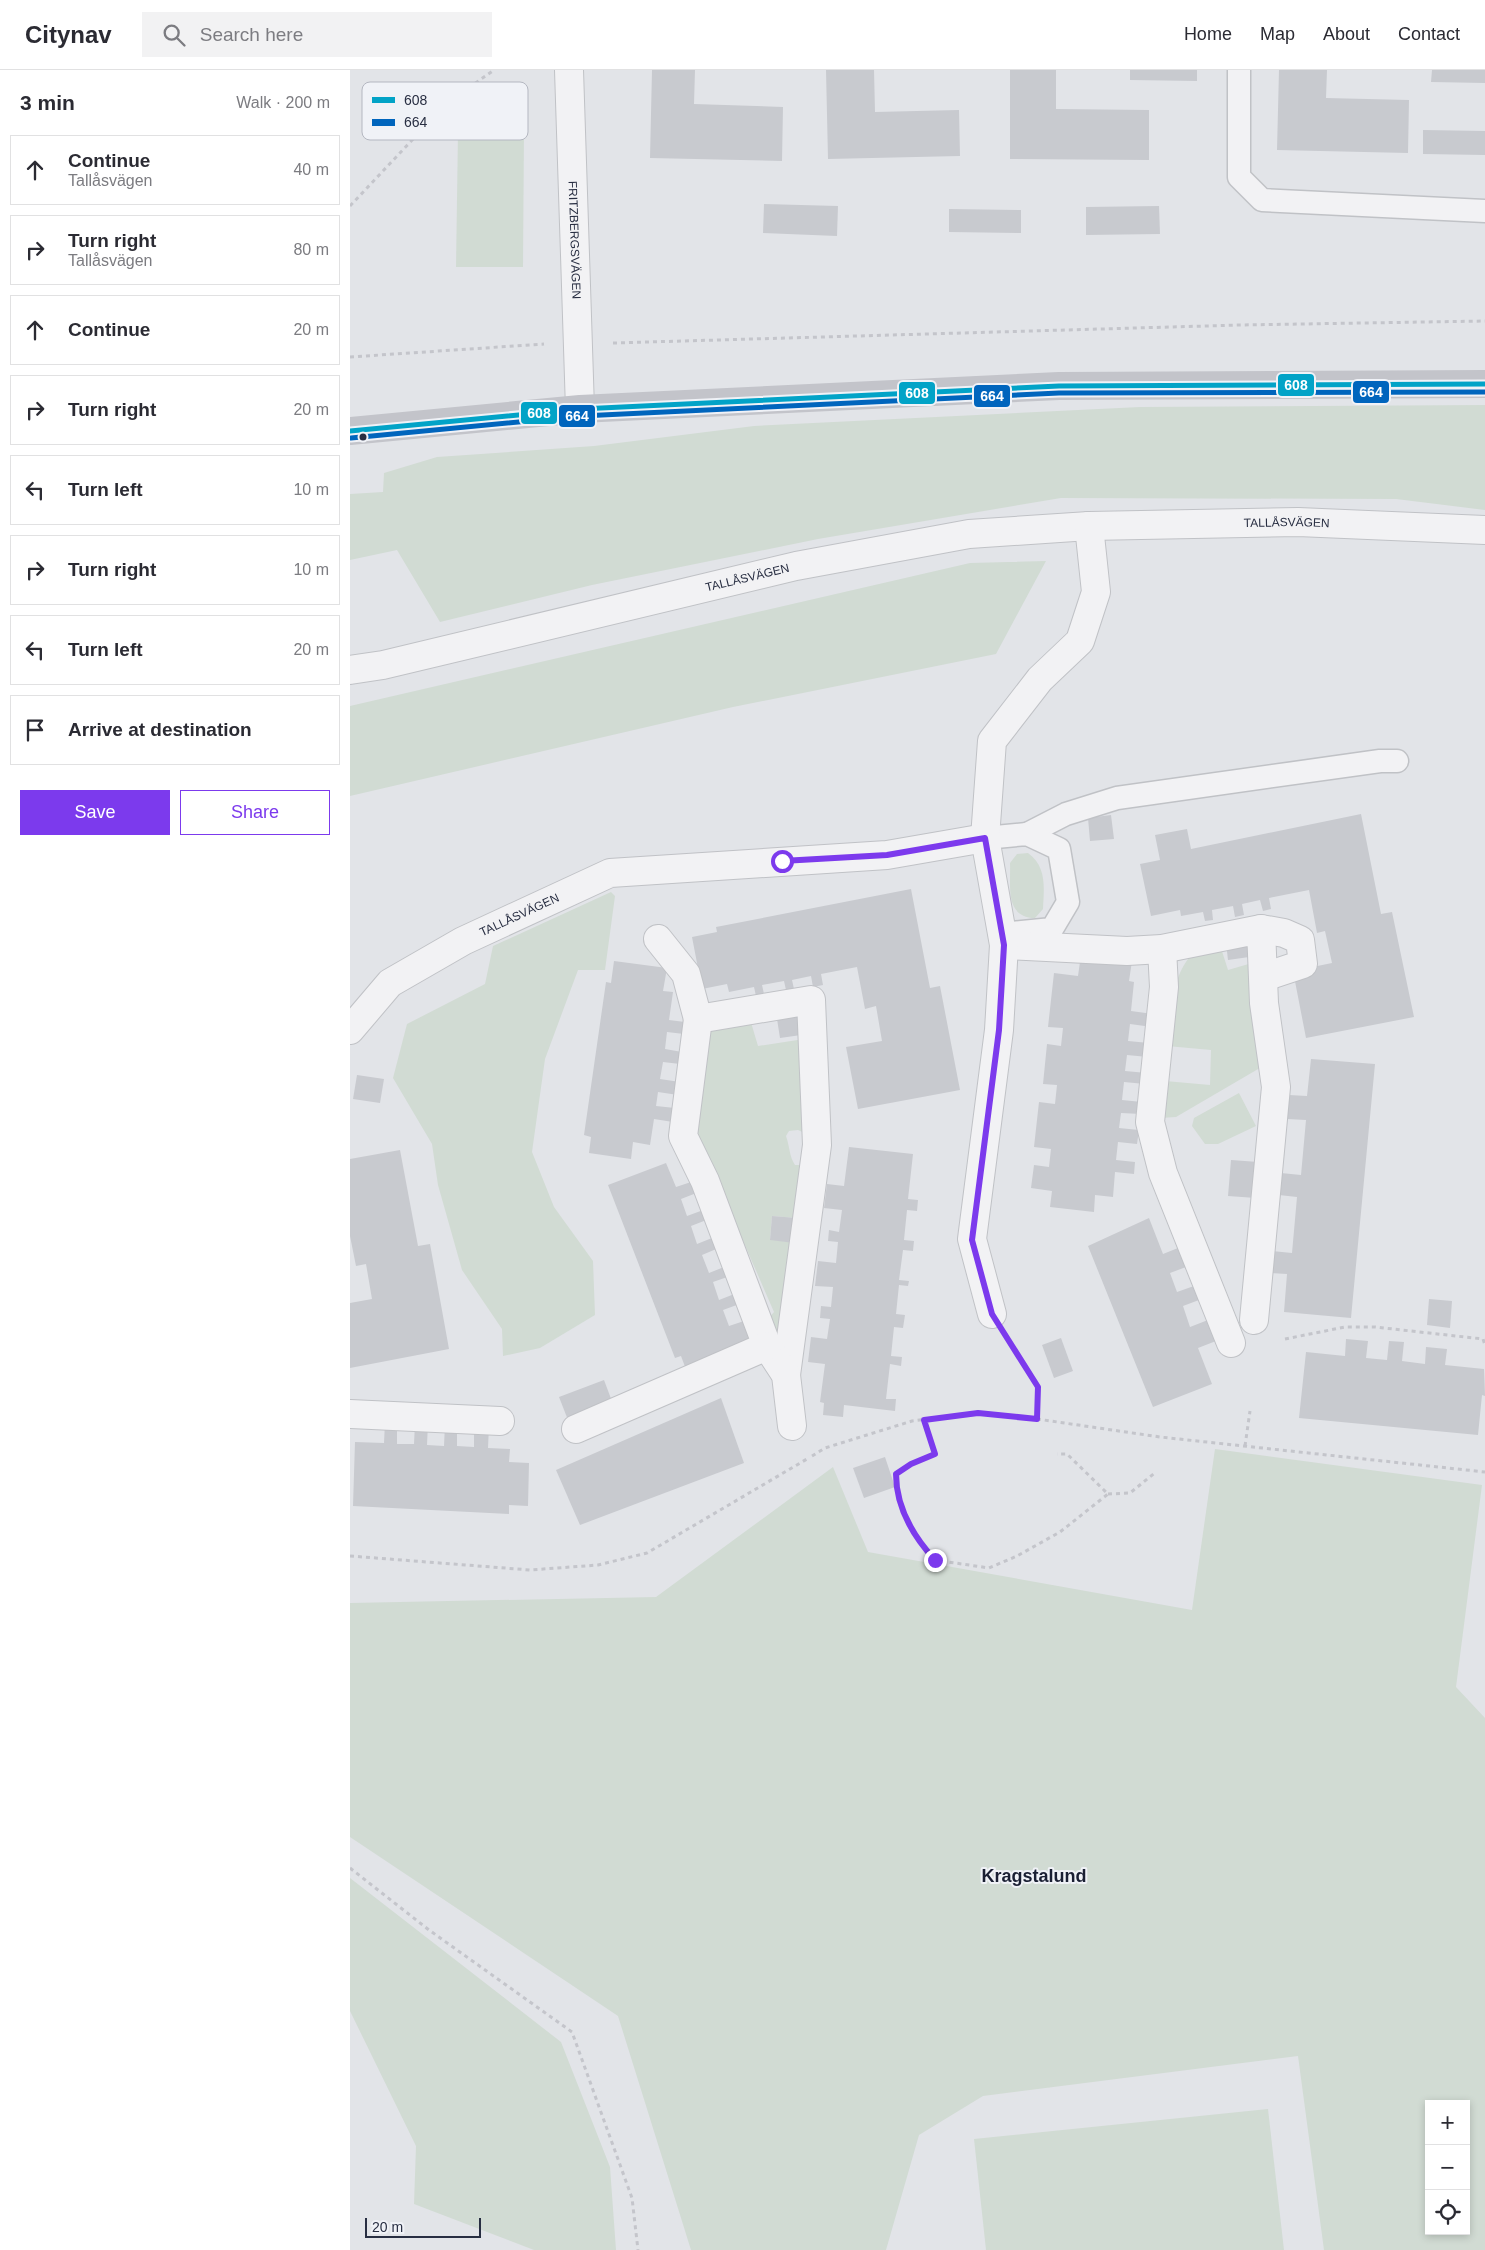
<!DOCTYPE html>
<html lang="en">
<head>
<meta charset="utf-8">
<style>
	body { margin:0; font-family:Arial,sans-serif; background:#f2f2f3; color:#2b2b33 }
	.controls { position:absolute; right:15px; bottom:15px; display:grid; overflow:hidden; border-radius:0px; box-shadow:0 2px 8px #0003 }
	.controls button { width:45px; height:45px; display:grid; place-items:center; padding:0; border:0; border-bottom:1px solid #e1e1e2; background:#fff; color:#2b2b33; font:25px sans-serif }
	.scale { position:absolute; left:15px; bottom:12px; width:116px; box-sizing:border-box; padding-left:5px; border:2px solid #282e42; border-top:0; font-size:14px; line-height:18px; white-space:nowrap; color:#282e42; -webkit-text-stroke:4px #f0f2f7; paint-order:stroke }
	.stop { position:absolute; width:15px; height:15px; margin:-11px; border:4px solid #7c3aed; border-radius:50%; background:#fff }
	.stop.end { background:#7c3aed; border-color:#fff; box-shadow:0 1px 5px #0008 }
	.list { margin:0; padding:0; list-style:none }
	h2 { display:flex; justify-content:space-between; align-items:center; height:65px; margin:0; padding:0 20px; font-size:21px }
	h2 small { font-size:16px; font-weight:400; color:#7c7c81 }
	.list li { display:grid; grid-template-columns:32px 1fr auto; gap:15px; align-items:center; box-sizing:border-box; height:70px; margin:0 10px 10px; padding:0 10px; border:1px solid #e1e1e2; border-radius:0px }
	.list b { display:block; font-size:19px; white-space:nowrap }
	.list p { margin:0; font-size:16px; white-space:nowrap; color:#7c7c81 }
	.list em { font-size:16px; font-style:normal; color:#7c7c81 }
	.actions { display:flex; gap:10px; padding:15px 20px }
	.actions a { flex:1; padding:11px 0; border:1px solid #7c3aed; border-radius:0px; text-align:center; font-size:18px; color:#7c3aed }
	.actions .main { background:#7c3aed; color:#fff }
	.icon { flex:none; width:28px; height:28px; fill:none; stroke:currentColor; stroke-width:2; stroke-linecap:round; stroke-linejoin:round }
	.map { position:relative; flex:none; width:1135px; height:2180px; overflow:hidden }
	header { display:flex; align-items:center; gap:30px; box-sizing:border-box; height:70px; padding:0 25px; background:#fff; border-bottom:1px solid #e1e1e2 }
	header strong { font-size:24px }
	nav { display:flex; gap:28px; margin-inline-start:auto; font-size:18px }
	.search { width:350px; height:45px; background:#f2f2f3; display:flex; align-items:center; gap:12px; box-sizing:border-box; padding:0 18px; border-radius:0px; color:#7c7c81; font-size:19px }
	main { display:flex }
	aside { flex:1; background:#fff }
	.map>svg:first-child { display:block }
	.green { fill:#d1dbd3; fill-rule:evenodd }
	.building { fill:#c8cacf }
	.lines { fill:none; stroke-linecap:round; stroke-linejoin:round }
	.lane-casing { stroke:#c0c2c6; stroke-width:25 }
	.street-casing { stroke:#c0c2c6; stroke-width:30 }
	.path { stroke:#c4c5cb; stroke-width:3; stroke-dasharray:4 4; stroke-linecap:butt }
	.lane { stroke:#f2f2f4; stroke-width:22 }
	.street { stroke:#f2f2f4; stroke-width:28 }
	.secondary { stroke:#c3c4ca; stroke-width:28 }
	.bus-1-casing { stroke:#f0f2f7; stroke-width:9 }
	.bus-2-casing { stroke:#f0f2f7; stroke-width:9 }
	.bus-1 { stroke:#02a3c7; stroke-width:5 }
	.bus-2 { stroke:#0065bd; stroke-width:5 }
	.route { stroke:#7c3aed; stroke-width:6 }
	.bus-dot { fill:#282e42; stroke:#f0f2f7; stroke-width:2 }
	.labels { text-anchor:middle; stroke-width:4; stroke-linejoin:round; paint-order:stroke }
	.street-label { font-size:12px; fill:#282e42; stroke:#f0f2f7 }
	.district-label { font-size:18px; font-weight:bold; fill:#1a1f33; stroke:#f0f2f7 }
	.key { fill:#f0f2f7; stroke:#b4b7c1; stroke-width:1 }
	.key-label { font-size:14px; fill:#282e42 }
	.line-badge { stroke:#f0f2f7; stroke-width:2 }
	.badge-label { font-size:14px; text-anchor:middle; font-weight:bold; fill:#fff }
</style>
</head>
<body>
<header>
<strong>Citynav</strong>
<div class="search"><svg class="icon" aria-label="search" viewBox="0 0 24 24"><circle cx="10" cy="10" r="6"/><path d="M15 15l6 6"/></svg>Search here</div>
<nav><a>Home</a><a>Map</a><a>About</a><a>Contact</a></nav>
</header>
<main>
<aside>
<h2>3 min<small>Walk · 200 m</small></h2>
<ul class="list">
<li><svg class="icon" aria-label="ahead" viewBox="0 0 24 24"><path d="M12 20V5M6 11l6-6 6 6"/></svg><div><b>Continue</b><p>Tallåsvägen</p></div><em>40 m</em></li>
<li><svg class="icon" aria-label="right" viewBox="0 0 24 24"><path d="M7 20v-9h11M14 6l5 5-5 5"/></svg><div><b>Turn right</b><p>Tallåsvägen</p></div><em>80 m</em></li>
<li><svg class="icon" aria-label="ahead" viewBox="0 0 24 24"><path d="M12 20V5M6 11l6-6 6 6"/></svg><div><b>Continue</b></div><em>20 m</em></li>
<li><svg class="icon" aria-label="right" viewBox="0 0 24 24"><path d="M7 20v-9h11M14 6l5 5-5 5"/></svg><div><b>Turn right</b></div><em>20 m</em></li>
<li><svg class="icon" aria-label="left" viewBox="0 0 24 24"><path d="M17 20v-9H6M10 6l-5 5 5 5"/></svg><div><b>Turn left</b></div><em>10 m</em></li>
<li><svg class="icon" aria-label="right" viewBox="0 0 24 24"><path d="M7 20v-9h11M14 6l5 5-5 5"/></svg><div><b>Turn right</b></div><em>10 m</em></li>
<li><svg class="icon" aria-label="left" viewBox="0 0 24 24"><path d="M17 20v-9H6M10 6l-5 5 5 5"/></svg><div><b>Turn left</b></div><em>20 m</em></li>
<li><svg class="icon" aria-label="arrive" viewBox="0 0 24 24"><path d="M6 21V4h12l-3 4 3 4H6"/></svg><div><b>Arrive at destination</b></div></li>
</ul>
<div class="actions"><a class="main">Save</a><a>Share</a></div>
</aside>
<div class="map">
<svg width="1135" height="2180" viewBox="0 0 1135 2180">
	<rect width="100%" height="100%" fill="#e2e4e8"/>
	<!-- green -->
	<g class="green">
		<polygon points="108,61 174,61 173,197 106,197"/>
		<polygon points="1135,335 1135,440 1046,429 711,428 468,469 242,515 90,552 47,480 0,490 0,424 33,422 34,403 87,387 244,376 404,356 790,337"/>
		<polygon points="696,491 646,584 383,637 0,726 0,636 620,493"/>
		<path d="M678,783C697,797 694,817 693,839L685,848C654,847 661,816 660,793L667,784Z"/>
		<polygon points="261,822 265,826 255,900 228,900 195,989 182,1082 204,1137 243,1191 245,1245 190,1278 153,1286 152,1259 112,1200 88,1115 82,1074 43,1008 57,954 135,914 143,876"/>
		<path d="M870,875L878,900L902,893L915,995L826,1047L811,1048L815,1011L860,1015L861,980L817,976C820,947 821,890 854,877C858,875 865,876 870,875Z"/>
		<path d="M400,949L408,976L454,969L459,1065L448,1060L439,1061L436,1066C440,1077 439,1086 445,1095H454L447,1148L422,1146L420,1169L444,1173L434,1266L427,1264L417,1250L424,1242L344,1058L356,956Z"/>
		<polygon points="889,1023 906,1056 868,1074 855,1074 842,1056 844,1048"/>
		<path d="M865,1379L1132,1415L1106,1617L1135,1648V2180H974L948,1986L633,2026L569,2065L536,2180H341L268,1946L0,1767V1533L306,1527L483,1397L518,1482L842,1540ZM1079,2034H1116V2161H1079Z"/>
		<polygon points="0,1808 211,1972 260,2097 266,2180 184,2180 64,2134 66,2076 0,1941"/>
		<polygon points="918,2039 934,2180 636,2180 624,2069"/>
	</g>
	<!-- building -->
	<g class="building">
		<polygon points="302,0 345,0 344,34 433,37 432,91 300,88"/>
		<polygon points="476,0 524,0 525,42 609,40 610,86 478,89"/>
		<polygon points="660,0 706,0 706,39 799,40 799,90 660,89"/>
		<polygon points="780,0 847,0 847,11 780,10"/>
		<polygon points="929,0 977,0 976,28 1059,30 1058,83 927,80"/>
		<polygon points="1082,0 1135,0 1135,13 1081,12"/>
		<polygon points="1073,60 1135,61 1135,85 1073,84"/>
		<polygon points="414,134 488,136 487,166 413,163"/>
		<polygon points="809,136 810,164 736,165 736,137"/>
		<polygon points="599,139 671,140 671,163 599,162"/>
		<polygon points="1011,744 1031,844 1042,842 1064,947 956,968 943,901 982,893 975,861 967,863 959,820 919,828 921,839 913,841 910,830 892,834 894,845 885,847 883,836 862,840 863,850 855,851 853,842 831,846 830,840 801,846 790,794 810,790 805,765 837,759 841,779"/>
		<polygon points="761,745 764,769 740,771 738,748"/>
		<polygon points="561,819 580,918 590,916 610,1020 508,1039 496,977 532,971 526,936 515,939 507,897 471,904 473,915 463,917 461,906 442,910 444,919 436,920 434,911 412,915 414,924 406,926 404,917 379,922 377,914 352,919 342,867 367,862 366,857"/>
		<polygon points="897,870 899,887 878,890 876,873"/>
		<polygon points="731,885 782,891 779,911 784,912 781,941 803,944 802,957 780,954 778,971 799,973 798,987 777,985 775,1001 797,1003 795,1014 774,1012 772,1030 792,1032 791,1044 771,1043 769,1058 789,1060 787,1074 768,1072 766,1090 785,1092 784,1104 765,1102 763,1127 745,1125 744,1142 700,1137 702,1121 681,1118 684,1095 699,1097 701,1079 684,1077 689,1032 705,1034 707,1015 693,1014 697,974 711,976 713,958 698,957 704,903 728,906"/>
		<polygon points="264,891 317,898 313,921 323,922 319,950 335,952 334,964 317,962 315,979 332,982 330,994 313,992 310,1009 330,1012 328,1025 308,1022 306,1036 325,1038 323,1052 304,1049 300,1075 283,1072 281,1089 239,1083 241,1067 234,1065 256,912 261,913"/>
		<polygon points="448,946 451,965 430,968 427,949"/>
		<polygon points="961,989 1025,994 1001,1248 934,1242 937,1204 920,1203 922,1181 942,1183 947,1127 929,1125 931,1103 951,1105 956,1050 937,1049 939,1025 957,1026"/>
		<polygon points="7,1005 34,1009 30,1033 3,1029"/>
		<polygon points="499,1077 563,1084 558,1129 568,1130 567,1141 557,1140 554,1170 564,1171 563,1181 553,1180 549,1210 559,1211 558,1216 549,1215 546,1244 555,1245 553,1258 544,1257 541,1286 552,1287 551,1296 540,1294 536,1329 546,1329 545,1341 494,1335 493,1347 473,1345 474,1333 470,1332 475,1294 458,1292 461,1267 477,1269 480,1249 470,1248 471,1236 481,1237 483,1217 465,1216 468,1191 486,1193 488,1172 478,1171 479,1160 489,1162 492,1140 474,1138 477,1114 494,1116"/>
		<polygon points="50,1080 68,1176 80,1174 99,1279 0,1298 0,1233 22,1229 16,1194 6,1196 0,1166 0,1089"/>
		<polygon points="881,1090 908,1092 906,1128 878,1126"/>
		<polygon points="316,1093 326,1117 344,1111 349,1122 331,1129 337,1146 356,1139 359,1149 341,1156 347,1174 367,1166 371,1177 352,1185 359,1203 379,1195 383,1205 363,1212 369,1230 392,1221 395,1232 373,1240 379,1256 394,1251 404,1276 337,1302 331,1286 325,1288 258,1115"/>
		<polygon points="422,1146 447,1148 444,1173 420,1170"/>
		<polygon points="799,1148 813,1184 828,1178 836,1197 820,1203 827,1222 844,1216 849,1230 833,1236 840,1257 858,1250 866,1271 848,1278 862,1314 803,1337 738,1176"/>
		<polygon points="1079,1229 1102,1231 1100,1258 1077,1255"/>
		<polygon points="711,1268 723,1301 704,1308 692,1275"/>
		<polygon points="996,1269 1018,1271 1016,1288 1037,1290 1039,1271 1054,1272 1052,1291 1075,1294 1076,1277 1097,1279 1095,1295 1134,1299 1135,1326 1132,1325 1128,1365 949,1348 956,1282 995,1286"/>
		<polygon points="254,1310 263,1334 218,1350 209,1327"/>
		<polygon points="371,1328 394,1393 230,1455 206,1400"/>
		<polygon points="35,1352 47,1352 47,1374 64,1374 65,1353 78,1353 77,1375 94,1376 95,1354 107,1354 107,1376 124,1377 124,1355 139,1356 138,1378 160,1379 159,1392 179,1393 178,1436 159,1435 159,1444 3,1436 5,1372 34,1373"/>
		<polygon points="535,1387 545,1417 514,1428 503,1398"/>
	</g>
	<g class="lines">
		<defs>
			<g id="lane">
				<polyline points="889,0 889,107 912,130 1135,141"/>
				<polyline points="677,764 716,744 767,728 1030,691 1047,691"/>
				<polyline points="635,768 677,764 709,779 718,832 702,859 652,864"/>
			</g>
			<g id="street">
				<path id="s1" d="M219,0L230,339"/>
				<path id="s2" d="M0,600L33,595L446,496L619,464L739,456L948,452L1135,460"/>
				<polyline points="911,859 934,863 950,870 953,894 914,907"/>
				<polyline points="308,869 336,904 348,949 461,930 467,1075 436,1305"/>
				<polyline points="654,875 777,881 812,879 911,859 914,933 926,1017 904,1250"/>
				<polyline points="812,879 814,917 800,1052 813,1103 881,1273"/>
				<polyline points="348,949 333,1066 355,1111 417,1276 436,1305 442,1356"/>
				<path id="s3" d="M0,960L40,913L113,871L260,803L537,785L635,768"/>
				<polyline points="642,1244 622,1169 649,960 654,875 635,768 642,671 690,609 730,571 746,522 739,456"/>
				<polyline points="0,1344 150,1351"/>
				<polyline points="226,1359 417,1276"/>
			</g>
		</defs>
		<!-- lane casing -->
		<use href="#lane" class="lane-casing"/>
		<!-- street casing -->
		<use href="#street" class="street-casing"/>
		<!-- path -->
		<g class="path">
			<polyline points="0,136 97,33 144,0"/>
			<polyline points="263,273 890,255 1135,251"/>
			<polyline points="0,287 194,274"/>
			<polyline points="935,1269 995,1257 1025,1257 1133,1269 1135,1275"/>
			<polyline points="660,1273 688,1317 687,1349"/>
			<path d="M574,1349L585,1384L561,1394L546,1404C546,1438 563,1465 585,1490L639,1498L667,1486L710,1462L758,1424L717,1384H707"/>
			<polyline points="895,1376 900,1341"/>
			<polyline points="462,1386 475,1378 562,1351 628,1343 687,1349 810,1367 1135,1402"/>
			<polyline points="758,1424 780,1423 806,1402"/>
			<polyline points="0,1486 180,1500 248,1495 297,1483 457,1389"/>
			<polyline points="0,1798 79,1860 222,1962 282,2128 288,2180"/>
		</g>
		<!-- lane -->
		<use href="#lane" class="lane"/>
		<!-- street -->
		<use href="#street" class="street"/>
		<!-- secondary -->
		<polyline class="secondary" points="0,361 230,339 709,316 1135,314"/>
		<defs>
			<polyline id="bus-1" points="0,361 230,339 709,316 1135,314"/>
			<polyline id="bus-2" points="1,368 231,346 709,323 1135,322"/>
		</defs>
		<!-- bus-1 casing -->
		<use href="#bus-1" class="bus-1-casing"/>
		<!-- bus-2 casing -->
		<use href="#bus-2" class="bus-2-casing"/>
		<!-- bus-1 -->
		<use href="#bus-1" class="bus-1"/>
		<!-- bus-2 -->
		<use href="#bus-2" class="bus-2"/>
	</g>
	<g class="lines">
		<!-- route -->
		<path class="route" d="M432,791L537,785L635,768L654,875L649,960L622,1170L642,1244L688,1317L687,1349L628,1343L574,1350L585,1384L561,1394L546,1404C546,1438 563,1466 585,1490"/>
	</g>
	<!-- markers -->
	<circle class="bus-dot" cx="13" cy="367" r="4.5"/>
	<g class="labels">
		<!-- street labels -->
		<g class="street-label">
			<text dy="4" stroke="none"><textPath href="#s1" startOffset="170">FRITZBERGSVÄGEN</textPath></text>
			<text dy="4" stroke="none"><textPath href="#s2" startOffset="952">TALLÅSVÄGEN</textPath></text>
			<text dy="4" stroke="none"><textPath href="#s2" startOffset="408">TALLÅSVÄGEN</textPath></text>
			<text dy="4" stroke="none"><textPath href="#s3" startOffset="208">TALLÅSVÄGEN</textPath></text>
		</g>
		<!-- district labels -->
		<g class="district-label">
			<text x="684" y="1812">Kragstalund</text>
		</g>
	</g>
	<!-- legend -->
	<rect x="12" y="12" width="166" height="58" rx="8" class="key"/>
	<rect x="22" y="27" width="23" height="6" fill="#02a3c7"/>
	<rect x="22" y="49" width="23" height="7" fill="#0065bd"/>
	<g class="key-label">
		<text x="54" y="35">608</text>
		<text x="54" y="57">664</text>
	</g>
	<g class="line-badge">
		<rect x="927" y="303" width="38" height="24" rx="5" fill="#02a3c7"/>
		<rect x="1002" y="310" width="38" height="24" rx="5" fill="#0065bd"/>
		<rect x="548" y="311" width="38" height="24" rx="5" fill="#02a3c7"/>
		<rect x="623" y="314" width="38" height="24" rx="5" fill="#0065bd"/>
		<rect x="170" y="331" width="38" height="24" rx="5" fill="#02a3c7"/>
		<rect x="208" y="334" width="38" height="24" rx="5" fill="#0065bd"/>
	</g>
	<g class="badge-label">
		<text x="946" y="320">608</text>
		<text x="1021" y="327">664</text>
		<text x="567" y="328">608</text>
		<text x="642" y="331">664</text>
		<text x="189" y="348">608</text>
		<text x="227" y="351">664</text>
	</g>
</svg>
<div class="controls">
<button>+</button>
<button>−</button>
<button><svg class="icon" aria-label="locate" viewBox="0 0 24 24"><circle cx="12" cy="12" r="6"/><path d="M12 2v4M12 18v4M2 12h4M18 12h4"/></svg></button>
</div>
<div class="scale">20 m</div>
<div class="stop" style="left:432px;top:791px"></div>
<div class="stop end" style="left:585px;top:1490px"></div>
</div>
</main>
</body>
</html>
